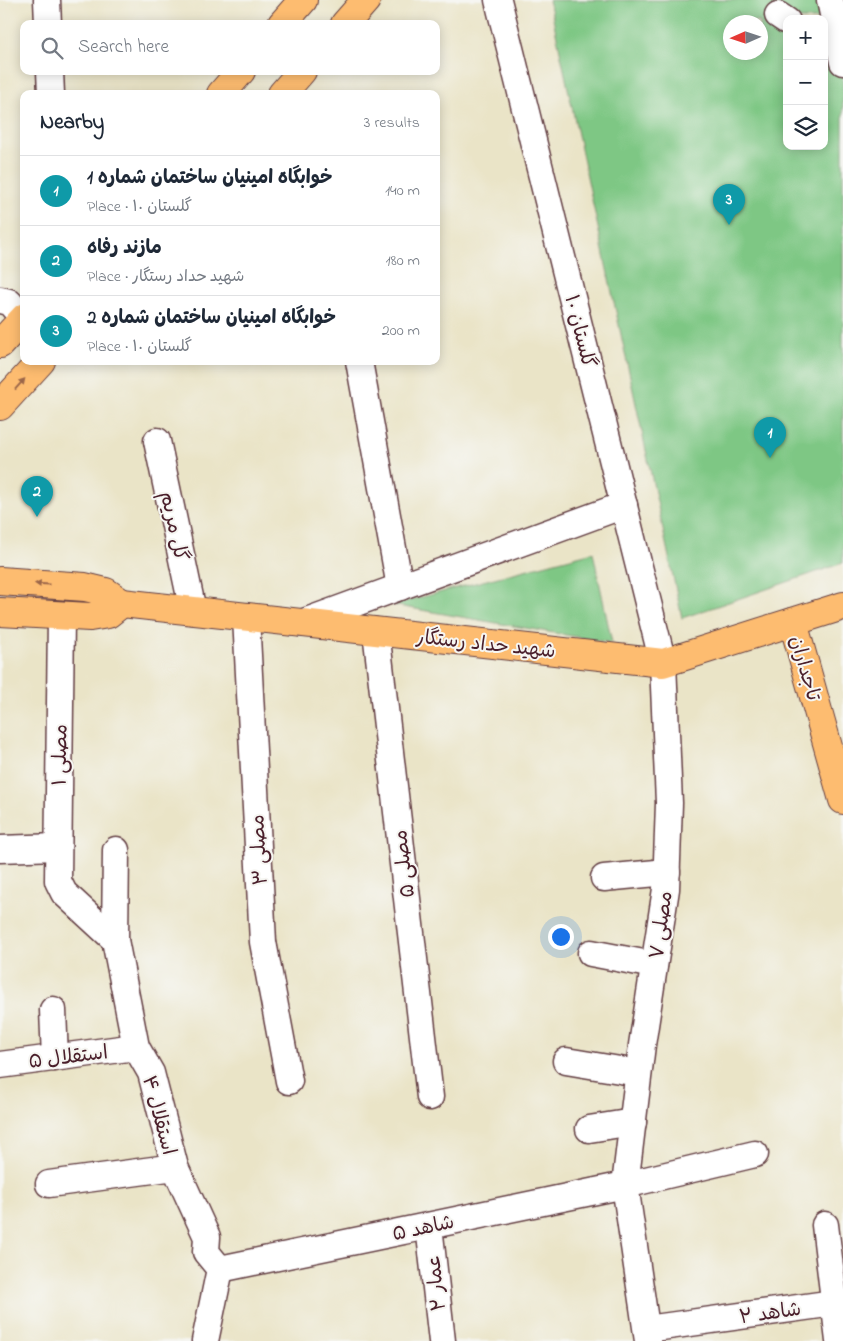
<!DOCTYPE html>
<html lang="en">
<head>
<meta charset="utf-8">
<style>
	body { margin:0; font-family:"Indie Flower","Playpen Sans Arabic",sans-serif; background:#f2f2f3; color:#1f2937 }
	.controls { position:absolute; right:15px; top:15px; display:grid; overflow:hidden; border-radius:10px; box-shadow:0 2px 12px #0003 }
	.controls button { width:45px; height:45px; display:grid; place-items:center; padding:0; border:0; border-bottom:1px solid #e0e1e3; background:#fff; color:#1f2937; font:25px sans-serif }
	.compass { position:absolute; left:723px; top:15px; width:45px; height:45px; border-radius:50%; background:#fff; box-shadow:0 2px 12px #0003; rotate:267deg }
	.you { position:absolute; left:560px; top:936px; width:18px; height:18px; margin:-12px; border:4px solid #fff; border-radius:50%; background:#1a73e8; box-shadow:0 0 0 8px #1a73e833 }
	.badge { display:grid; place-items:center; width:32px; height:32px; border-radius:50%; background:#ea580c; color:#fff; font-size:16px; font-weight:700 }
	.pin { position:absolute; translate:-50% -41px; filter:drop-shadow(0 1px 2px #0008) }
	.pin::after { content:''; position:absolute; top:26px; width:18px; height:15px; background:inherit; clip-path:polygon(0 0,100% 0,50% 100%) }
	.list { margin:0; padding:0; list-style:none }
	h2 { display:flex; justify-content:space-between; align-items:center; height:65px; margin:0; padding:0 20px; font-size:21px }
	h2 small { font-size:16px; font-weight:400; color:#747a83 }
	.list li { display:grid; grid-template-columns:32px 1fr auto; gap:15px; align-items:center; box-sizing:border-box; height:70px; padding:0 20px; border-top:1px solid #e0e1e3 }
	.list b { display:block; font-size:19px; white-space:nowrap }
	.list p { margin:0; font-size:16px; white-space:nowrap; color:#747a83 }
	.list em { font-size:16px; font-style:normal; color:#747a83 }
	.icon { flex:none; width:28px; height:28px; fill:none; stroke:currentColor; stroke-width:2; stroke-linecap:round; stroke-linejoin:round }
	.map { position:relative; flex:none; width:843px; height:1341px; overflow:hidden }
	.search { position:absolute; background:#fff; box-shadow:0 2px 12px #0003; left:20px; top:20px; width:420px; height:55px; display:flex; align-items:center; gap:12px; box-sizing:border-box; padding:0 18px; border-radius:10px; color:#747a83; font-size:19px }
	.panel { position:absolute; background:#fff; box-shadow:0 2px 12px #0003; left:20px; top:90px; width:420px; height:275px; border-radius:10px }
	.map>svg:first-child { display:block }
	.green { fill:#7ec784; stroke:#647358; fill-rule:evenodd }
	.lines { fill:none; stroke-linecap:round; stroke-linejoin:round }
	.minor-casing { stroke:#623d42; stroke-width:29 }
	.major-casing { stroke:#623d42; stroke-width:30 }
	.minor { stroke:#fff; stroke-width:26 }
	.major { stroke:#fdbc70; stroke-width:28 }
	.oneway { fill:#9b664a }
	.labels { text-anchor:middle; stroke-width:4; stroke-linejoin:round; paint-order:stroke }
	.street-label { font-size:20px; fill:#4a1f2b; stroke:#f6f6f2 }
</style>
</head>
<body>
<div class="map">
<svg width="843" height="1341" viewBox="0 0 843 1341">
	<rect width="100%" height="100%" fill="#f6f6f2"/>
	<filter id="ink" filterUnits="userSpaceOnUse"><feTurbulence type="fractalNoise" baseFrequency=".02" numOctaves="2"/><feDisplacementMap in="SourceGraphic" scale="10" xChannelSelector="R" yChannelSelector="G"/><feConvolveMatrix kernelMatrix="1 2 1 2 8 2 1 2 1" color-interpolation-filters="sRGB"/></filter>
	<filter id="wash" filterUnits="userSpaceOnUse"><feTurbulence type="fractalNoise" baseFrequency=".0096" numOctaves="4" result="noise"/><feDisplacementMap in="SourceGraphic" scale="20" xChannelSelector="R" yChannelSelector="G"/><feGaussianBlur stdDeviation="1.12" result="paint"/><feColorMatrix in="noise" values="0 0 0 0 0 0 0 0 0 0 0 0 0 0 0 0 0 1.4 0 .05"/><feComposite in="paint" operator="in"/></filter>
	<g filter="url(#wash)">
		<rect width="100%" height="100%" fill="#eae4c7"/>
		<!-- green -->
		<g class="green">
			<path d="M549,0H843V563L682,618ZM787,19H824V146H787ZM730,22H760V52H730Z"/>
			<polygon points="593,552 612,643 392,605"/>
		</g>
	</g>
	<g filter="url(#ink)">
		<g class="lines">
			<defs>
				<g id="minor">
					<polyline points="47,0 48,24"/>
					<polyline points="498,0 663,663 669,803 666,889 642,1045 625,1185 648,1341"/>
					<polyline points="830,0 843,62"/>
					<polyline points="778,15 787,21"/>
					<polyline points="50,71 51,94"/>
					<polyline points="0,300 9,302 23,318"/>
					<polyline points="359,361 400,587"/>
					<polyline points="157,441 193,611"/>
					<polyline points="61,616 58,881 64,893 115,940"/>
					<polyline points="246,617 263,942 289,1081"/>
					<polyline points="301,623 624,505"/>
					<polyline points="376,631 430,1097"/>
					<polyline points="0,849 57,847"/>
					<polyline points="116,850 115,940 136,1047 151,1073 175,1167 207,1237 206,1252 220,1269 205,1341"/>
					<polyline points="604,878 667,872"/>
					<polyline points="591,953 654,965"/>
					<polyline points="53,1010 55,1058"/>
					<polyline points="566,1061 638,1073"/>
					<polyline points="0,1065 136,1047"/>
					<polyline points="589,1129 633,1122"/>
					<polyline points="49,1184 175,1167"/>
					<polyline points="825,1225 839,1341"/>
					<polyline points="429,1226 442,1341"/>
					<polyline points="220,1269 625,1185 755,1154"/>
					<polyline points="647,1329 834,1303"/>
				</g>
				<g id="major">
					<polyline points="282,24 303,0"/>
					<polyline points="345,24 366,0"/>
					<polyline points="221,94 241,71"/>
					<polyline points="282,94 302,71"/>
					<polyline points="0,344 24,318"/>
					<polyline points="0,406 41,361"/>
					<polyline points="0,581 85,587 106,592 122,603 108,614 90,617 0,612"/>
					<polyline points="122,603 663,663 843,606"/>
					<polyline points="793,622 843,800"/>
				</g>
			</defs>
			<!-- minor casing -->
			<use href="#minor" class="minor-casing"/>
			<!-- major casing -->
			<use href="#major" class="major-casing"/>
			<!-- minor -->
			<use href="#minor" class="minor"/>
			<!-- major -->
			<use href="#major" class="major"/>
		</g>
		<!-- one-way arrows -->
		<defs><path id="oneway-solid" d="M-6-.8H1V-3.2L6.5 0L1 3.2V.8H-6Z" transform="scale(1.25)"/></defs>
		<g class="oneway">
			<use href="#oneway-solid" transform="translate(20 384) rotate(-48)"/>
			<use href="#oneway-solid" transform="translate(42 584) rotate(-176)"/>
		</g>
	</g>
	<g class="labels">
		<!-- street labels -->
		<g class="street-label">
			<text transform="translate(581 331) rotate(76)" y="7">گلستان ۱۰</text>
			<text transform="translate(175 526) rotate(78)" y="7">گل مریم</text>
			<text transform="translate(486 643) rotate(6)" y="7">شهید حداد رستگار</text>
			<text transform="translate(806 668) rotate(74)" y="7">تاجداران</text>
			<text transform="translate(59 755) rotate(-89)" y="7">مصلی ۱</text>
			<text transform="translate(258 850) rotate(-93)" y="7">مصلی ۳</text>
			<text transform="translate(403 864) rotate(-97)" y="7">مصلی ۵</text>
			<text transform="translate(660 925) rotate(-82)" y="7">مصلی ۷</text>
			<text transform="translate(68 1056) rotate(-7)" y="7">استقلال ۵</text>
			<text transform="translate(160 1115) rotate(75)" y="7">استقلال ۴</text>
			<text transform="translate(423 1227) rotate(-12)" y="7">شاهد ۵</text>
			<text transform="translate(435 1283) rotate(-96)" y="7">عمار ۲</text>
			<text transform="translate(770 1312) rotate(-8)" y="7">شاهد ۲</text>
		</g>
	</g>
</svg>
<div class="controls">
<button>+</button>
<button>−</button>
<button><svg class="icon" aria-label="layers" viewBox="0 0 24 24"><path d="M12 4l9 5-9 5-9-5zM3 14l9 5 9-5"/></svg></button>
</div>
<svg class="compass" viewBox="-18 -18 36 36"><path d="M0-13l5 13h-10z" fill="#e53935"/><path d="M0 13l5-13h-10z" fill="#747a83"/></svg>
<div class="you"></div>
<div class="pin badge" style="left:770px;top:458px;background:#0f9aa8">1</div>
<div class="pin badge" style="left:37px;top:517px;background:#0f9aa8">2</div>
<div class="pin badge" style="left:729px;top:225px;background:#0f9aa8">3</div>
<div class="search"><svg class="icon" aria-label="search" viewBox="0 0 24 24"><circle cx="10" cy="10" r="6"/><path d="M15 15l6 6"/></svg>Search here</div>
<section class="panel">
<h2>Nearby<small>3 results</small></h2>
<ul class="list">
<li><span class="badge" style="background:#0f9aa8">1</span><div><b>خوابگاه امینیان ساختمان شماره 1</b><p>Place · گلستان ۱۰</p></div><em>140 m</em></li>
<li><span class="badge" style="background:#0f9aa8">2</span><div><b>مازند رفاه</b><p>Place · شهید حداد رستگار</p></div><em>180 m</em></li>
<li><span class="badge" style="background:#0f9aa8">3</span><div><b>خوابگاه امینیان ساختمان شماره 2</b><p>Place · گلستان ۱۰</p></div><em>200 m</em></li>
</ul>
</section>
</div>
</body>
</html>
